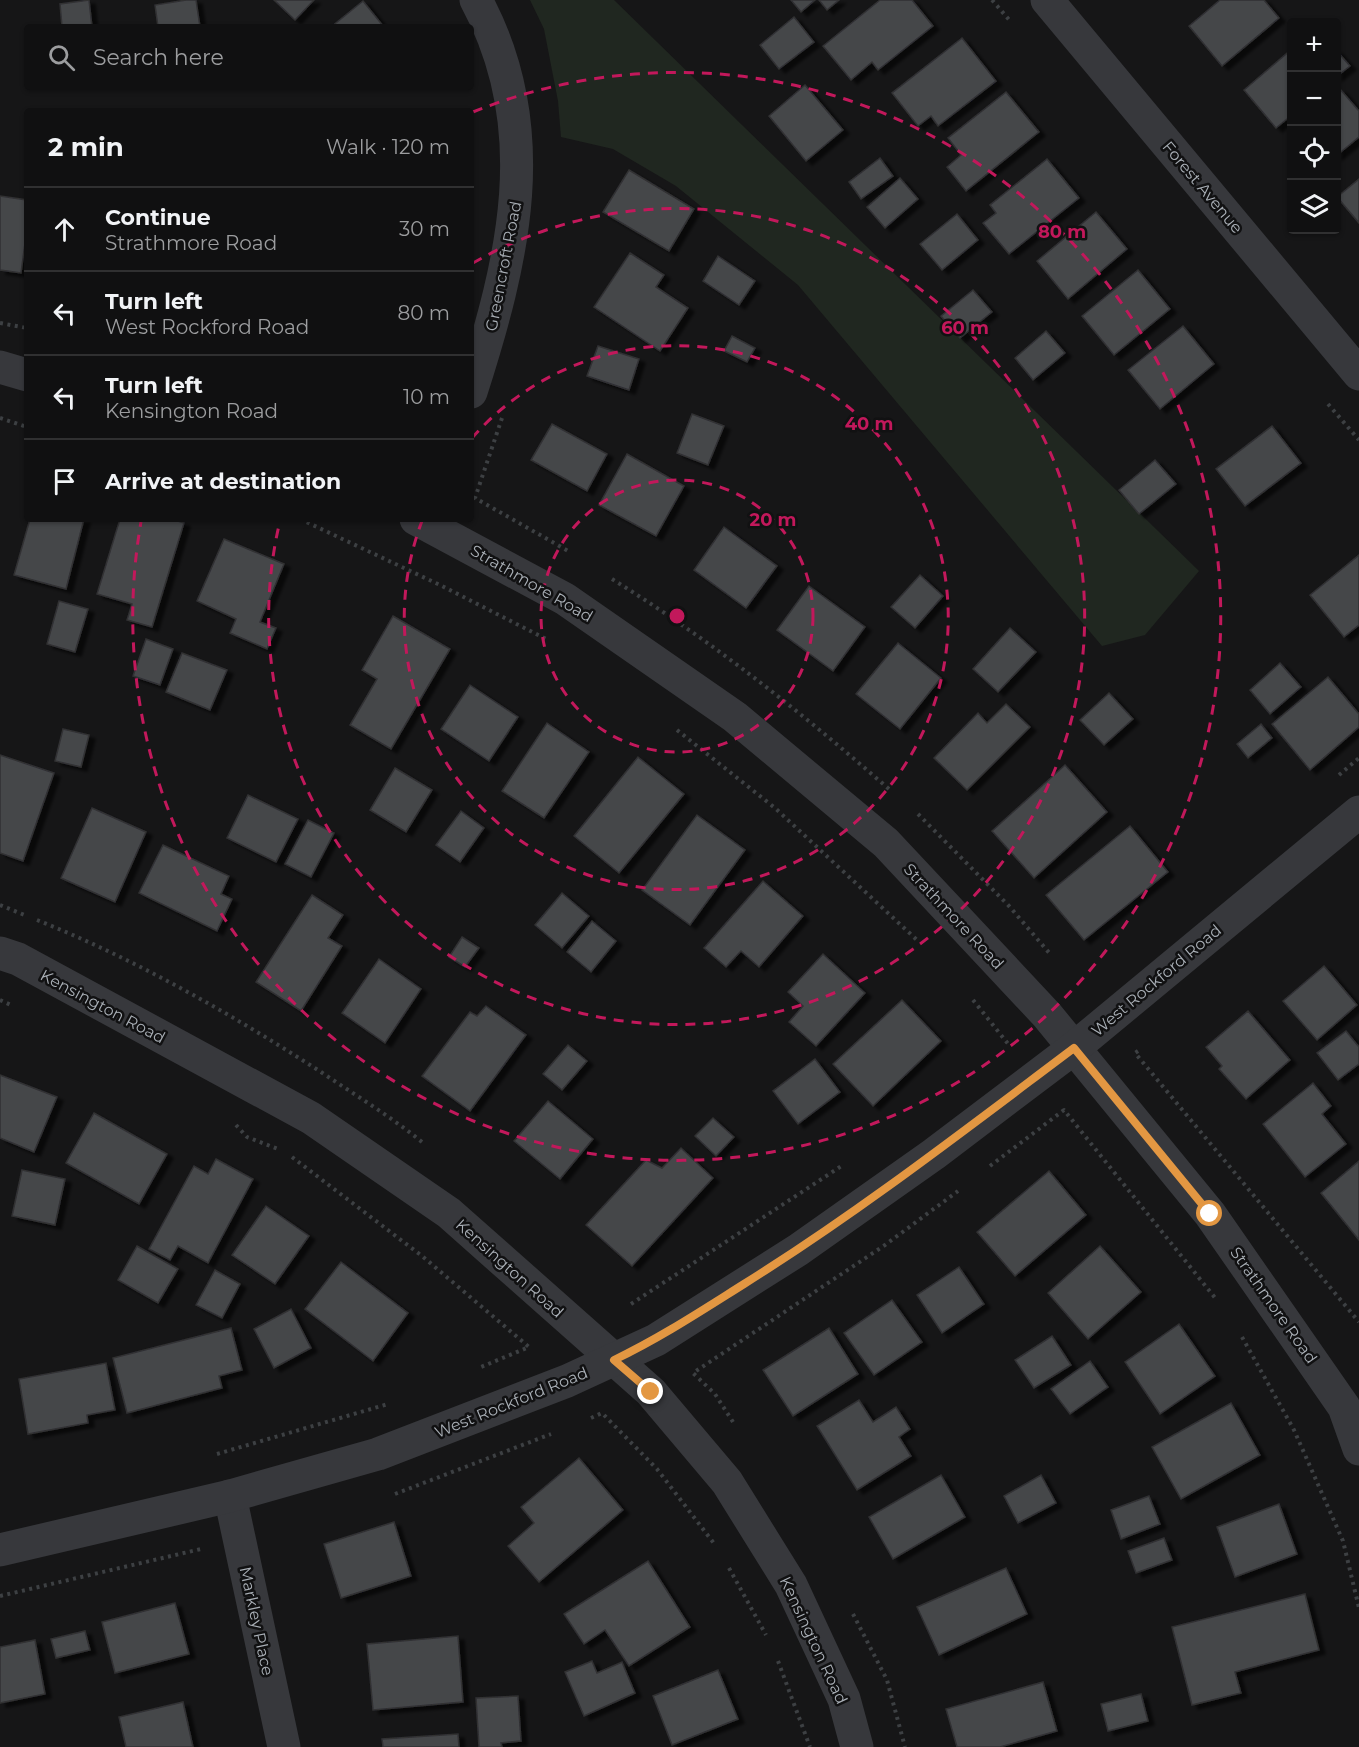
<!DOCTYPE html>
<html lang="en">
<head>
<meta charset="utf-8">
<style>
	body { margin:0; font-family:Montserrat,sans-serif; background:#19191a; color:#f1f3f6 }
	.controls { position:absolute; right:18px; top:18px; display:grid; overflow:hidden; border-radius:6px; box-shadow:0 2px 4px #0004 }
	.controls button { width:54px; height:54px; display:grid; place-items:center; padding:0; border:0; border-bottom:2px solid #303031; background:#101011; color:#f1f3f6; font:30px sans-serif }
	.stop { position:absolute; width:18px; height:18px; margin:-14px; border:4px solid #e39742; border-radius:50%; background:#fff }
	.stop.end { background:#e39742; border-color:#fff; box-shadow:0 2px 6px #0008 }
	.list { margin:0; padding:0; list-style:none }
	h2 { display:flex; justify-content:space-between; align-items:center; height:78px; margin:0; padding:0 24px; font-size:26px }
	h2 small { font-size:20px; font-weight:400; color:#9c9d9f }
	.list li { display:grid; grid-template-columns:39px 1fr auto; gap:18px; align-items:center; box-sizing:border-box; height:84px; padding:0 24px; border-top:2px solid #303031 }
	.list b { display:block; font-size:22px; white-space:nowrap }
	.list p { margin:0; font-size:20px; white-space:nowrap; color:#9c9d9f }
	.list em { font-size:20px; font-style:normal; color:#9c9d9f }
	.icon { flex:none; width:33px; height:33px; fill:none; stroke:currentColor; stroke-width:2; stroke-linecap:round; stroke-linejoin:round }
	.map { position:relative; flex:none; width:1359px; height:1747px; overflow:hidden }
	.search { position:absolute; background:#101011; box-shadow:0 2px 4px #0004; left:24px; top:24px; width:450px; height:66px; display:flex; align-items:center; gap:15px; box-sizing:border-box; padding:0 21px; border-radius:6px; color:#9c9d9f; font-size:22px }
	.panel { position:absolute; background:#101011; box-shadow:0 2px 4px #0004; left:24px; top:108px; width:450px; height:414px; border-radius:6px }
	.map>svg:first-child { display:block }
	.green { fill:#202720 }
	.building { fill:#45464a; stroke:#303033; stroke-width:1.5; filter:url(#shadow) }
	.lines { fill:none; stroke-linecap:round; stroke-linejoin:round }
	.path { stroke:#3d4043; stroke-width:4; stroke-dasharray:3 4.5; stroke-linecap:butt }
	.minor { stroke:#37383c; stroke-width:33 }
	.route { stroke:#e39742; stroke-width:8 }
	.ring { fill:none; stroke:#c2185b; stroke-width:3; stroke-dasharray:10 8 }
	.labels { text-anchor:middle; stroke-width:5; stroke-linejoin:round; paint-order:stroke }
	.street-label { font-size:16px; fill:#a9afb6; stroke:#111112 }
	.centre { fill:#c2185b; stroke:#111112; stroke-width:3 }
	.ring-label { font-size:18px; text-anchor:middle; font-weight:bold; fill:#c2185b; stroke:#111112; stroke-width:5; stroke-linejoin:round; paint-order:stroke }
</style>
</head>
<body>
<div class="map">
<svg width="1359" height="1747" viewBox="0 0 1359 1747">
	<defs>
		<filter id="shadow"><feDropShadow dx="6" dy="4" stdDeviation="1.5" flood-color="#0009"/></filter>
	</defs>
	<rect width="100%" height="100%" fill="#161617"/>
	<!-- green -->
	<polygon class="green" points="530,0 614,0 1199,571 1145,635 1102,646 798,285 676,186 613,149 561,137 558,101 544,29"/>
	<!-- building -->
	<g class="building">
		<polygon points="89,0 92,27 62,27 60,4"/>
		<polygon points="186,0 196,0 200,27 158,27 155,5"/>
		<polygon points="274,0 314,0 295,20"/>
		<polygon points="791,0 815,0 801,12"/>
		<polygon points="819,0 839,0 827,10"/>
		<polygon points="880,0 912,0 933,26 878,70 872,62 851,80 823,46"/>
		<polygon points="1220,0 1264,0 1279,18 1222,66 1189,26"/>
		<polygon points="363,1 384,27 331,27"/>
		<polygon points="794,17 814,42 779,69 760,45"/>
		<polygon points="962,38 996,81 938,126 931,116 918,126 892,93"/>
		<polygon points="1292,49 1292,115 1276,128 1244,90"/>
		<polygon points="1336,50 1350,66 1336,77"/>
		<polygon points="805,85 843,130 806,161 769,116"/>
		<polygon points="1340,89 1359,111 1359,137 1336,156 1336,93"/>
		<polygon points="1006,92 1039,132 966,191 947,167 961,155 948,138"/>
		<polygon points="880,158 893,176 861,199 849,182"/>
		<polygon points="1047,159 1079,198 1009,254 983,223 996,213 990,205"/>
		<polygon points="629,170 694,209 669,251 603,212"/>
		<polygon points="900,178 918,199 885,228 867,207"/>
		<polygon points="1359,179 1359,223 1337,197"/>
		<polygon points="0,196 27,200 27,229 21,273 0,270"/>
		<polygon points="1096,212 1127,249 1068,299 1037,261"/>
		<polygon points="957,214 978,240 942,270 920,244"/>
		<polygon points="630,253 664,275 656,287 688,308 660,351 594,307"/>
		<polygon points="718,256 755,281 739,305 703,281"/>
		<polygon points="1138,270 1170,309 1114,355 1082,316"/>
		<polygon points="973,290 992,312 960,338 941,316"/>
		<polygon points="1183,326 1214,364 1160,409 1128,370"/>
		<polygon points="1046,331 1065,353 1033,380 1015,358"/>
		<polygon points="732,336 755,348 747,362 724,351"/>
		<polygon points="598,346 639,359 629,390 587,376"/>
		<polygon points="692,414 724,426 708,465 677,453"/>
		<polygon points="552,424 607,454 587,491 531,460"/>
		<polygon points="1272,426 1301,463 1245,506 1216,469"/>
		<polygon points="627,454 684,486 656,536 599,505"/>
		<polygon points="1155,460 1176,484 1139,514 1119,490"/>
		<polygon points="30,519 84,519 66,589 14,575"/>
		<polygon points="120,519 172,519 184,523 152,627 127,620 132,604 97,594"/>
		<polygon points="724,527 777,566 746,608 694,570"/>
		<polygon points="224,539 284,564 260,622 276,628 267,649 230,633 236,619 197,601"/>
		<polygon points="1359,555 1359,625 1344,637 1310,595"/>
		<polygon points="920,575 943,596 915,628 891,607"/>
		<polygon points="809,586 865,627 833,671 777,630"/>
		<polygon points="59,601 88,609 75,652 47,644"/>
		<polygon points="393,616 450,649 391,749 350,725 377,679 362,670"/>
		<polygon points="1010,628 1036,652 998,692 973,669"/>
		<polygon points="146,639 173,649 160,685 133,676"/>
		<polygon points="898,643 941,678 900,729 856,694"/>
		<polygon points="182,653 227,670 210,710 166,692"/>
		<polygon points="1280,663 1301,687 1270,714 1250,690"/>
		<polygon points="1328,677 1359,714 1359,727 1310,770 1272,724"/>
		<polygon points="470,685 518,717 489,761 441,729"/>
		<polygon points="1109,693 1133,719 1104,745 1080,720"/>
		<polygon points="1006,704 1030,727 967,790 934,758 978,713 987,723"/>
		<polygon points="547,723 589,752 544,818 502,791"/>
		<polygon points="1261,724 1272,738 1248,758 1237,744"/>
		<polygon points="63,729 89,735 81,767 55,761"/>
		<polygon points="0,755 54,773 23,861 0,853"/>
		<polygon points="638,757 684,794 619,873 574,836"/>
		<polygon points="1065,765 1107,812 1034,878 992,831"/>
		<polygon points="395,768 432,790 406,832 370,810"/>
		<polygon points="248,795 298,819 276,862 227,838"/>
		<polygon points="92,808 146,832 115,902 61,878"/>
		<polygon points="461,811 484,828 460,862 436,845"/>
		<polygon points="697,815 745,850 690,925 642,890"/>
		<polygon points="308,820 334,833 311,877 285,864"/>
		<polygon points="1130,826 1168,872 1084,940 1046,895"/>
		<polygon points="163,845 229,876 221,894 232,899 217,931 139,893"/>
		<polygon points="763,881 803,916 759,967 741,951 726,967 704,948"/>
		<polygon points="562,893 589,916 562,948 535,925"/>
		<polygon points="312,895 343,915 328,938 342,946 301,1011 256,982"/>
		<polygon points="592,921 616,941 591,972 567,952"/>
		<polygon points="462,937 479,948 465,967 449,957"/>
		<polygon points="823,954 865,993 816,1046 789,1022 803,1006 788,992"/>
		<polygon points="379,959 421,989 385,1043 342,1013"/>
		<polygon points="1324,966 1357,1005 1317,1040 1283,1001"/>
		<polygon points="902,1000 941,1041 873,1106 833,1064"/>
		<polygon points="486,1006 526,1035 470,1111 422,1076 470,1012 477,1016"/>
		<polygon points="1248,1011 1290,1060 1246,1099 1219,1069 1222,1066 1206,1047"/>
		<polygon points="1346,1031 1359,1047 1359,1064 1338,1080 1317,1053"/>
		<polygon points="568,1045 587,1061 562,1090 543,1074"/>
		<polygon points="815,1059 840,1092 798,1124 773,1091"/>
		<polygon points="0,1075 57,1097 34,1152 0,1138"/>
		<polygon points="1313,1083 1331,1106 1322,1114 1346,1144 1305,1177 1263,1124"/>
		<polygon points="548,1101 593,1139 560,1179 514,1141"/>
		<polygon points="94,1113 167,1154 139,1204 66,1163"/>
		<polygon points="713,1118 734,1137 716,1156 695,1136"/>
		<polygon points="681,1148 713,1178 632,1266 586,1225 646,1160 662,1168"/>
		<polygon points="216,1159 253,1179 208,1263 178,1246 170,1260 149,1249 194,1166 208,1174"/>
		<polygon points="1359,1161 1359,1240 1321,1193"/>
		<polygon points="22,1170 65,1179 55,1225 12,1216"/>
		<polygon points="1049,1171 1086,1215 1015,1276 977,1232"/>
		<polygon points="266,1206 309,1236 275,1284 232,1255"/>
		<polygon points="137,1246 178,1269 158,1303 118,1280"/>
		<polygon points="1100,1246 1141,1292 1088,1339 1048,1293"/>
		<polygon points="341,1262 408,1313 373,1361 305,1309"/>
		<polygon points="959,1267 984,1304 942,1333 917,1295"/>
		<polygon points="215,1270 240,1284 222,1318 196,1305"/>
		<polygon points="892,1300 922,1342 874,1375 844,1333"/>
		<polygon points="291,1309 311,1348 274,1368 254,1329"/>
		<polygon points="1179,1324 1215,1376 1160,1414 1125,1362"/>
		<polygon points="231,1328 242,1370 219,1376 222,1388 127,1413 113,1358"/>
		<polygon points="829,1328 858,1374 793,1416 763,1370"/>
		<polygon points="1052,1336 1071,1365 1034,1388 1015,1360"/>
		<polygon points="1090,1361 1108,1387 1070,1414 1051,1389"/>
		<polygon points="106,1363 115,1410 87,1415 88,1423 28,1434 19,1379"/>
		<polygon points="859,1400 873,1422 896,1407 910,1429 899,1437 911,1456 857,1490 817,1426"/>
		<polygon points="1231,1403 1260,1455 1181,1499 1152,1447"/>
		<polygon points="579,1458 623,1510 539,1582 508,1546 534,1523 521,1507"/>
		<polygon points="941,1475 965,1517 893,1559 869,1517"/>
		<polygon points="1041,1475 1056,1503 1018,1523 1004,1496"/>
		<polygon points="1149,1496 1160,1524 1121,1539 1111,1510"/>
		<polygon points="1279,1504 1297,1554 1235,1577 1217,1527"/>
		<polygon points="394,1522 411,1576 341,1598 324,1544"/>
		<polygon points="1164,1538 1172,1560 1136,1573 1128,1551"/>
		<polygon points="648,1561 690,1627 629,1666 605,1630 584,1644 564,1614"/>
		<polygon points="1006,1568 1027,1614 939,1655 917,1607"/>
		<polygon points="1305,1594 1319,1650 1235,1672 1241,1693 1192,1705 1172,1627"/>
		<polygon points="175,1603 189,1654 115,1673 102,1622"/>
		<polygon points="85,1631 90,1650 56,1658 51,1639"/>
		<polygon points="458,1636 463,1702 373,1710 367,1644"/>
		<polygon points="35,1640 45,1694 0,1703 0,1647"/>
		<polygon points="592,1661 597,1673 622,1662 635,1693 584,1716 565,1672"/>
		<polygon points="718,1670 738,1719 672,1745 653,1696"/>
		<polygon points="1043,1682 1057,1731 1000,1747 957,1747 946,1709"/>
		<polygon points="1141,1694 1148,1721 1108,1731 1101,1704"/>
		<polygon points="518,1696 521,1741 501,1743 502,1747 479,1747 476,1698"/>
		<polygon points="183,1702 193,1747 126,1747 119,1717"/>
		<polygon points="458,1734 459,1747 383,1747 382,1739"/>
	</g>
	<g class="lines">
		<!-- path -->
		<g class="path">
			<polyline points="992,0 1011,22"/>
			<polyline points="0,323 27,328"/>
			<polyline points="1328,404 1359,440"/>
			<polyline points="0,418 27,427"/>
			<polyline points="502,418 475,498 570,552"/>
			<polyline points="300,519 440,585 548,640"/>
			<path d="M612,579C712,641 801,712 890,790"/>
			<polyline points="677,730 775,808 917,940"/>
			<polyline points="1339,775 1359,758"/>
			<polyline points="918,814 1009,906 1051,955"/>
			<polyline points="0,905 27,916"/>
			<path d="M37,920C137,960 231,1014 321,1072C355,1095 390,1116 422,1142"/>
			<polyline points="0,1000 13,1006"/>
			<polyline points="973,1000 1009,1045"/>
			<polyline points="1138,1051 1135,1053 1359,1322"/>
			<polyline points="236,1125 247,1137 278,1149"/>
			<polyline points="292,1157 422,1256 529,1347 481,1367"/>
			<polyline points="990,1166 1064,1110 1216,1299"/>
			<polyline points="631,1304 843,1165"/>
			<polyline points="1242,1337 1294,1430 1343,1541 1359,1608"/>
			<polyline points="591,1418 602,1413 657,1469 716,1546"/>
			<polyline points="733,1422 715,1394 693,1373 885,1245 958,1191"/>
			<polyline points="217,1454 388,1404"/>
			<polyline points="395,1494 551,1434"/>
			<polyline points="729,1568 766,1635"/>
			<polyline points="0,1596 201,1549"/>
			<polyline points="853,1614 887,1680 905,1747"/>
			<polyline points="778,1661 810,1747"/>
		</g>
		<!-- minor -->
		<g class="minor">
			<polyline points="1047,0 1359,374"/>
			<polyline points="0,367 27,375"/>
			<path d="M471,392C513,261 546,129 476,0"/>
			<polyline points="416,519 565,599 735,717 886,843 1047,1015 1210,1214 1344,1407 1359,1449"/>
			<polyline points="0,953 18,959 311,1118 449,1213 651,1392 727,1482 791,1585 844,1699 857,1747"/>
			<polyline points="230,1496 284,1747"/>
			<polyline points="0,1550 230,1496 378,1454 567,1381 656,1340 798,1250 934,1154 1074,1048 1359,812"/>
		</g>
	</g>
	<g class="lines">
		<!-- route -->
		<path class="route" d="M651,1392L614,1360C660,1338 701,1311 744,1284C859,1212 966,1129 1074,1048L1210,1214"/>
	</g>
	<!-- distance rings -->
	<g class="ring">
		<circle cx="677" cy="616" r="136"/>
		<path d="M472 438A272 272 0 1 1 422 521"/>
		<path d="M473 263A408 408 0 1 1 280 521"/>
		<path d="M473 112A544 544 0 1 1 141 522"/>
	</g>
	<g class="labels">
		<!-- street labels -->
		<g class="street-label">
			<text transform="translate(1203 187) rotate(50)" y="6">Forest Avenue</text>
			<text transform="translate(503 266) rotate(-79)" y="6">Greencroft Road</text>
			<text transform="translate(532 583) rotate(30)" y="6">Strathmore Road</text>
			<text transform="translate(954 916) rotate(47)" y="6">Strathmore Road</text>
			<text transform="translate(1156 980) rotate(-40)" y="6">West Rockford Road</text>
			<text transform="translate(103 1006) rotate(28)" y="6">Kensington Road</text>
			<text transform="translate(510 1268) rotate(42)" y="6">Kensington Road</text>
			<text transform="translate(1274 1305) rotate(55)" y="6">Strathmore Road</text>
			<text transform="translate(511 1402) rotate(-22)" y="6">West Rockford Road</text>
			<text transform="translate(257 1621) rotate(78)" y="6">Markley Place</text>
			<text transform="translate(814 1640) rotate(65)" y="6">Kensington Road</text>
		</g>
	</g>
	<circle cx="677" cy="616" r="9" class="centre"/>
	<g class="ring-label">
		<text x="1062" y="238">80 m</text>
		<text x="965" y="334">60 m</text>
		<text x="869" y="430">40 m</text>
		<text x="773" y="526">20 m</text>
	</g>
</svg>
<div class="controls">
<button>+</button>
<button>−</button>
<button><svg class="icon" aria-label="locate" viewBox="0 0 24 24"><circle cx="12" cy="12" r="6"/><path d="M12 2v4M12 18v4M2 12h4M18 12h4"/></svg></button>
<button><svg class="icon" aria-label="layers" viewBox="0 0 24 24"><path d="M12 4l9 5-9 5-9-5zM3 14l9 5 9-5"/></svg></button>
</div>
<div class="stop" style="left:1210px;top:1214px"></div>
<div class="stop end" style="left:651px;top:1392px"></div>
<div class="search"><svg class="icon" aria-label="search" viewBox="0 0 24 24"><circle cx="10" cy="10" r="6"/><path d="M15 15l6 6"/></svg>Search here</div>
<section class="panel">
<h2>2 min<small>Walk · 120 m</small></h2>
<ul class="list">
<li><svg class="icon" aria-label="ahead" viewBox="0 0 24 24"><path d="M12 20V5M6 11l6-6 6 6"/></svg><div><b>Continue</b><p>Strathmore Road</p></div><em>30 m</em></li>
<li><svg class="icon" aria-label="left" viewBox="0 0 24 24"><path d="M17 20v-9H6M10 6l-5 5 5 5"/></svg><div><b>Turn left</b><p>West Rockford Road</p></div><em>80 m</em></li>
<li><svg class="icon" aria-label="left" viewBox="0 0 24 24"><path d="M17 20v-9H6M10 6l-5 5 5 5"/></svg><div><b>Turn left</b><p>Kensington Road</p></div><em>10 m</em></li>
<li><svg class="icon" aria-label="arrive" viewBox="0 0 24 24"><path d="M6 21V4h12l-3 4 3 4H6"/></svg><div><b>Arrive at destination</b></div></li>
</ul>
</section>
</div>
</body>
</html>
